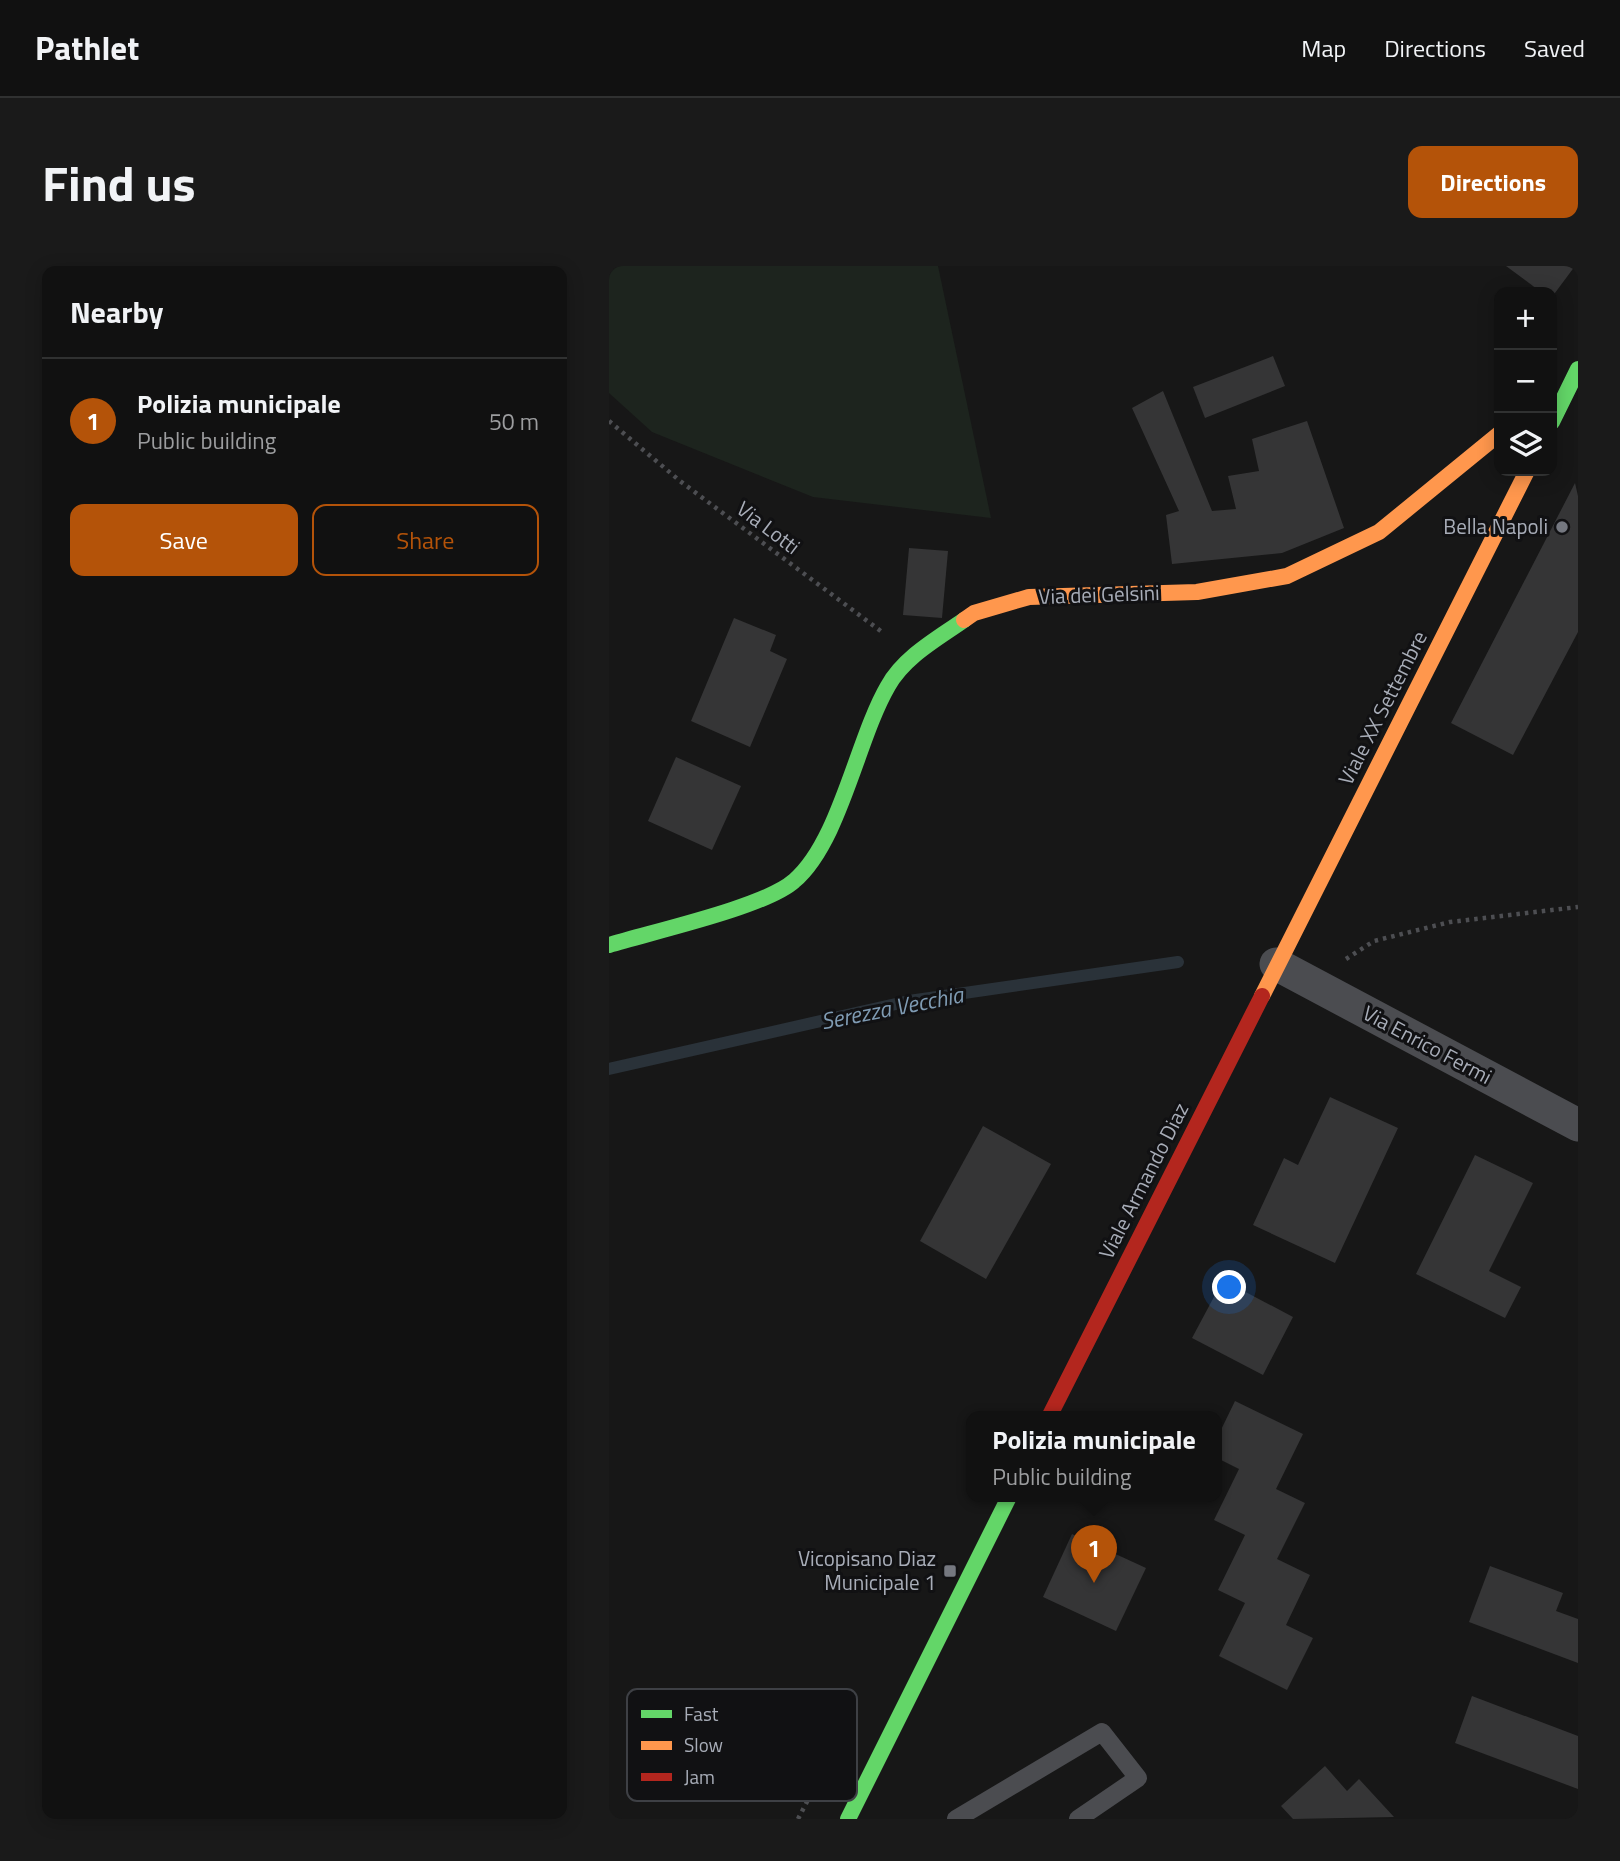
<!DOCTYPE html>
<html lang="en">
<head>
<meta charset="utf-8">
<style>
	body { margin:0; font-family:"Titillium Web",sans-serif; background:#1a1a1a; color:#f1f3f6 }
	.controls { position:absolute; right:21px; top:21px; display:grid; overflow:hidden; border-radius:14px; box-shadow:0 4px 18px #0003 }
	.controls button { width:63px; height:63px; display:grid; place-items:center; padding:0; border:0; border-bottom:2px solid #303131; background:#111; color:#f1f3f6; font:35px sans-serif }
	.you { position:absolute; left:621px; top:1022px; width:24px; height:24px; margin:-18px; border:5px solid #fff; border-radius:50%; background:#1a73e8; box-shadow:0 0 0 10px #1a73e833 }
	.badge { display:grid; place-items:center; width:46px; height:46px; border-radius:50%; background:#b45309; color:#fff; font-size:23px; font-weight:700 }
	.pin { position:absolute; translate:-50% -58px; filter:drop-shadow(0 2px 4px #0008) }
	.pin::after { content:''; position:absolute; top:37px; width:24px; height:21px; background:inherit; clip-path:polygon(0 0,100% 0,50% 100%) }
	.popup { position:absolute; left:357px; top:1145px; width:256px; height:91px; box-sizing:border-box; display:grid; place-content:center; border-radius:14px; background:#111; filter:drop-shadow(0 2px 5px #0005); font-size:23px; white-space:nowrap; color:#9c9d9f }
	.popup b { font-size:26px; color:#f1f3f6 }
	.popup::after { content:''; position:absolute; left:50%; top:100%; margin-left:-14px; border:14px solid transparent; border-top-color:#111 }
	.list { margin:0; padding:0; list-style:none }
	h2 { display:flex; justify-content:space-between; align-items:center; height:91px; margin:0; padding:0 28px; font-size:30px }
	h2 small { font-size:23px; font-weight:400; color:#9c9d9f }
	.list li { display:grid; grid-template-columns:46px 1fr auto; gap:21px; align-items:center; box-sizing:border-box; height:126px; padding:0 28px; border-top:2px solid #303131 }
	.list b { display:block; font-size:26px; white-space:nowrap }
	.list p { margin:0; font-size:23px; white-space:nowrap; color:#9c9d9f }
	.list em { font-size:23px; font-style:normal; color:#9c9d9f }
	.actions { display:flex; gap:14px; padding:21px 28px }
	.actions a { flex:1; padding:16px 0; border:2px solid #b45309; border-radius:14px; text-align:center; font-size:24px; color:#b45309 }
	.actions .main { background:#b45309; color:#fff }
	.icon { flex:none; width:38px; height:38px; fill:none; stroke:currentColor; stroke-width:2; stroke-linecap:round; stroke-linejoin:round }
	.map { position:relative; flex:none; width:969px; height:1553px; overflow:hidden; border-radius:14px }
	header { display:flex; align-items:center; gap:42px; box-sizing:border-box; height:98px; padding:0 35px; background:#111; border-bottom:2px solid #303131 }
	header strong { font-size:33px }
	nav { display:flex; gap:38px; margin-inline-start:auto; font-size:24px }
	.intro { display:flex; align-items:center; justify-content:space-between; box-sizing:border-box; height:168px; padding:0 42px }
	h1 { margin:0; font-size:49px }
	.button { padding:18px 32px; border-radius:14px; background:#b45309; color:#fff; font-size:24px; font-weight:700 }
	main { display:flex; gap:42px; padding:0 42px }
	aside { flex:1; background:#111; border-radius:14px; box-shadow:0 4px 18px #0003 }
	.map>svg:first-child { display:block }
	.green { fill:#1d241e }
	.lines { fill:none; stroke-linecap:round; stroke-linejoin:round }
	.stream { stroke:#2a3239; stroke-width:12 }
	.building { fill:#353536 }
	.path { stroke:#4d4e52; stroke-width:4.5; stroke-dasharray:3.5 5; stroke-linecap:butt }
	.lane { stroke:#4b4c50; stroke-width:18 }
	.street { stroke:#4b4c50; stroke-width:33 }
	.fast { stroke:#63d668; stroke-width:16 }
	.slow { stroke:#ff974d; stroke-width:16 }
	.jam { stroke:#b3261e; stroke-width:16 }
	.poi-dot { fill:#757880; stroke:#111113; stroke-width:2.5 }
	.labels { text-anchor:middle; stroke-width:6; stroke-linejoin:round; paint-order:stroke }
	.poi-label { font-size:21px; fill:#a8adb8; stroke:#111113; text-anchor:end }
	.street-label { font-size:21px; fill:#a8adb8; stroke:#111113 }
	.water-label { font-size:23px; font-style:italic; fill:#7f9bb3; stroke:#111113 }
	.key { fill:#111113; stroke:#3e4045; stroke-width:2 }
	.key-label { font-size:19px; fill:#a8adb8 }
</style>
</head>
<body>
<header>
<strong>Pathlet</strong>
<nav><a>Map</a><a>Directions</a><a>Saved</a></nav>
</header>
<div class="intro"><h1>Find us</h1><a class="button">Directions</a></div>
<main>
<aside>
<h2>Nearby<small></small></h2>
<ul class="list">
<li><span class="badge">1</span><div><b>Polizia municipale</b><p>Public building</p></div><em>50 m</em></li>
</ul>
<div class="actions"><a class="main">Save</a><a>Share</a></div>
</aside>
<div class="map">
<svg width="969" height="1553" viewBox="0 0 969 1553">
	<rect width="100%" height="100%" fill="#171717"/>
	<!-- green -->
	<polygon class="green" points="0,0 329,0 382,252 204,231 43,166 0,127"/>
	<g class="lines">
		<!-- stream -->
		<polyline class="stream" points="0,803 300,735 569,696"/>
	</g>
	<!-- building -->
	<g class="building">
		<polygon points="897,0 966,0 943,31 943,26 932,26"/>
		<polygon points="664,90 676,120 596,152 584,121"/>
		<polygon points="554,125 603,245 627,243 619,210 650,205 643,173 698,155 735,262 673,287 563,298 557,249 570,245 523,142"/>
		<polygon points="966,217 969,230 969,366 904,489 842,457"/>
		<polygon points="300,282 339,285 333,352 294,349"/>
		<polygon points="125,352 167,369 161,385 178,393 141,481 82,455"/>
		<polygon points="67,491 132,520 103,584 39,555"/>
		<polygon points="721,831 789,862 726,997 644,959 675,892 689,899"/>
		<polygon points="374,860 442,898 377,1013 311,975"/>
		<polygon points="866,889 924,917 880,1005 912,1021 896,1052 807,1008"/>
		<polygon points="614,1014 684,1051 654,1109 583,1072"/>
		<polygon points="626,1135 694,1168 667,1223 696,1237 668,1293 701,1309 677,1359 704,1372 678,1424 610,1390 636,1337 609,1324 636,1269 605,1254 630,1203 608,1192 608,1172"/>
		<polygon points="463,1268 537,1302 507,1365 434,1331"/>
		<polygon points="881,1300 954,1327 947,1345 969,1353 969,1397 860,1356"/>
		<polygon points="863,1430 969,1470 969,1523 846,1477"/>
		<polygon points="716,1500 738,1525 750,1513 785,1551 684,1553 672,1540"/>
	</g>
	<g class="lines">
		<!-- path -->
		<g class="path">
			<polyline points="0,155 71,215 273,366"/>
			<polyline points="737,693 765,675 841,656 969,641"/>
			<polyline points="189,1553 202,1528"/>
		</g>
		<!-- lane -->
		<polyline class="lane" points="347,1553 493,1466 529,1512 469,1553"/>
		<!-- street -->
		<polyline class="street" points="667,698 969,859"/>
		<!-- fast -->
		<g class="fast">
			<polyline points="943,156 969,103"/>
			<path d="M0,679C42,666 156,641 185,615C231,576 248,473 279,420C295,391 328,373 355,354"/>
			<polyline points="239,1553 400,1231"/>
		</g>
		<!-- slow -->
		<g class="slow">
			<polyline points="355,354 365,347 420,331 588,326 678,310 770,266 890,168"/>
			<polyline points="653,730 918,205"/>
		</g>
		<!-- jam -->
		<polyline class="jam" points="440,1151 653,730"/>
	</g>
	<!-- markers -->
	<g class="poi-dot">
		<circle cx="953" cy="261" r="7"/>
		<rect x="334" y="1298" width="14" height="14" rx="3.5"/>
	</g>
	<g class="labels">
		<!-- poi labels -->
		<g class="poi-label">
			<text x="939" y="268">Bella Napoli</text>
			<text x="327" y="1300">Vicopisano Diaz<tspan x="327" dy="24">Municipale 1</tspan></text>
		</g>
		<!-- street labels -->
		<g class="street-label">
			<text transform="translate(159 262) rotate(37)" y="7">Via Lotti</text>
			<text transform="translate(490 329) rotate(-2)" y="7">Via dei Gelsini</text>
			<text transform="translate(774 442) rotate(-63)" y="7">Viale XX Settembre</text>
			<text transform="translate(818 779) rotate(28)" y="7">Via Enrico Fermi</text>
			<text transform="translate(535 915) rotate(-63)" y="7">Viale Armando Diaz</text>
		</g>
		<!-- water labels -->
		<g class="water-label">
			<text transform="translate(283 742) rotate(-11)" y="8">Serezza Vecchia</text>
		</g>
	</g>
	<!-- legend -->
	<rect x="18" y="1423" width="230" height="112" rx="10" class="key"/>
	<rect x="32" y="1444" width="31" height="8" fill="#63d668"/>
	<rect x="32" y="1475" width="31" height="9" fill="#ff974d"/>
	<rect x="32" y="1507" width="31" height="8" fill="#b3261e"/>
	<g class="key-label">
		<text x="75" y="1455">Fast</text>
		<text x="75" y="1486">Slow</text>
		<text x="75" y="1518">Jam</text>
	</g>
</svg>
<div class="controls">
<button>+</button>
<button>−</button>
<button><svg class="icon" aria-label="layers" viewBox="0 0 24 24"><path d="M12 4l9 5-9 5-9-5zM3 14l9 5 9-5"/></svg></button>
</div>
<div class="you"></div>
<div class="pin badge" style="left:485px;top:1317px">1</div>
<div class="popup"><b>Polizia municipale</b>Public building</div>
</div>
</main>
</body>
</html>
